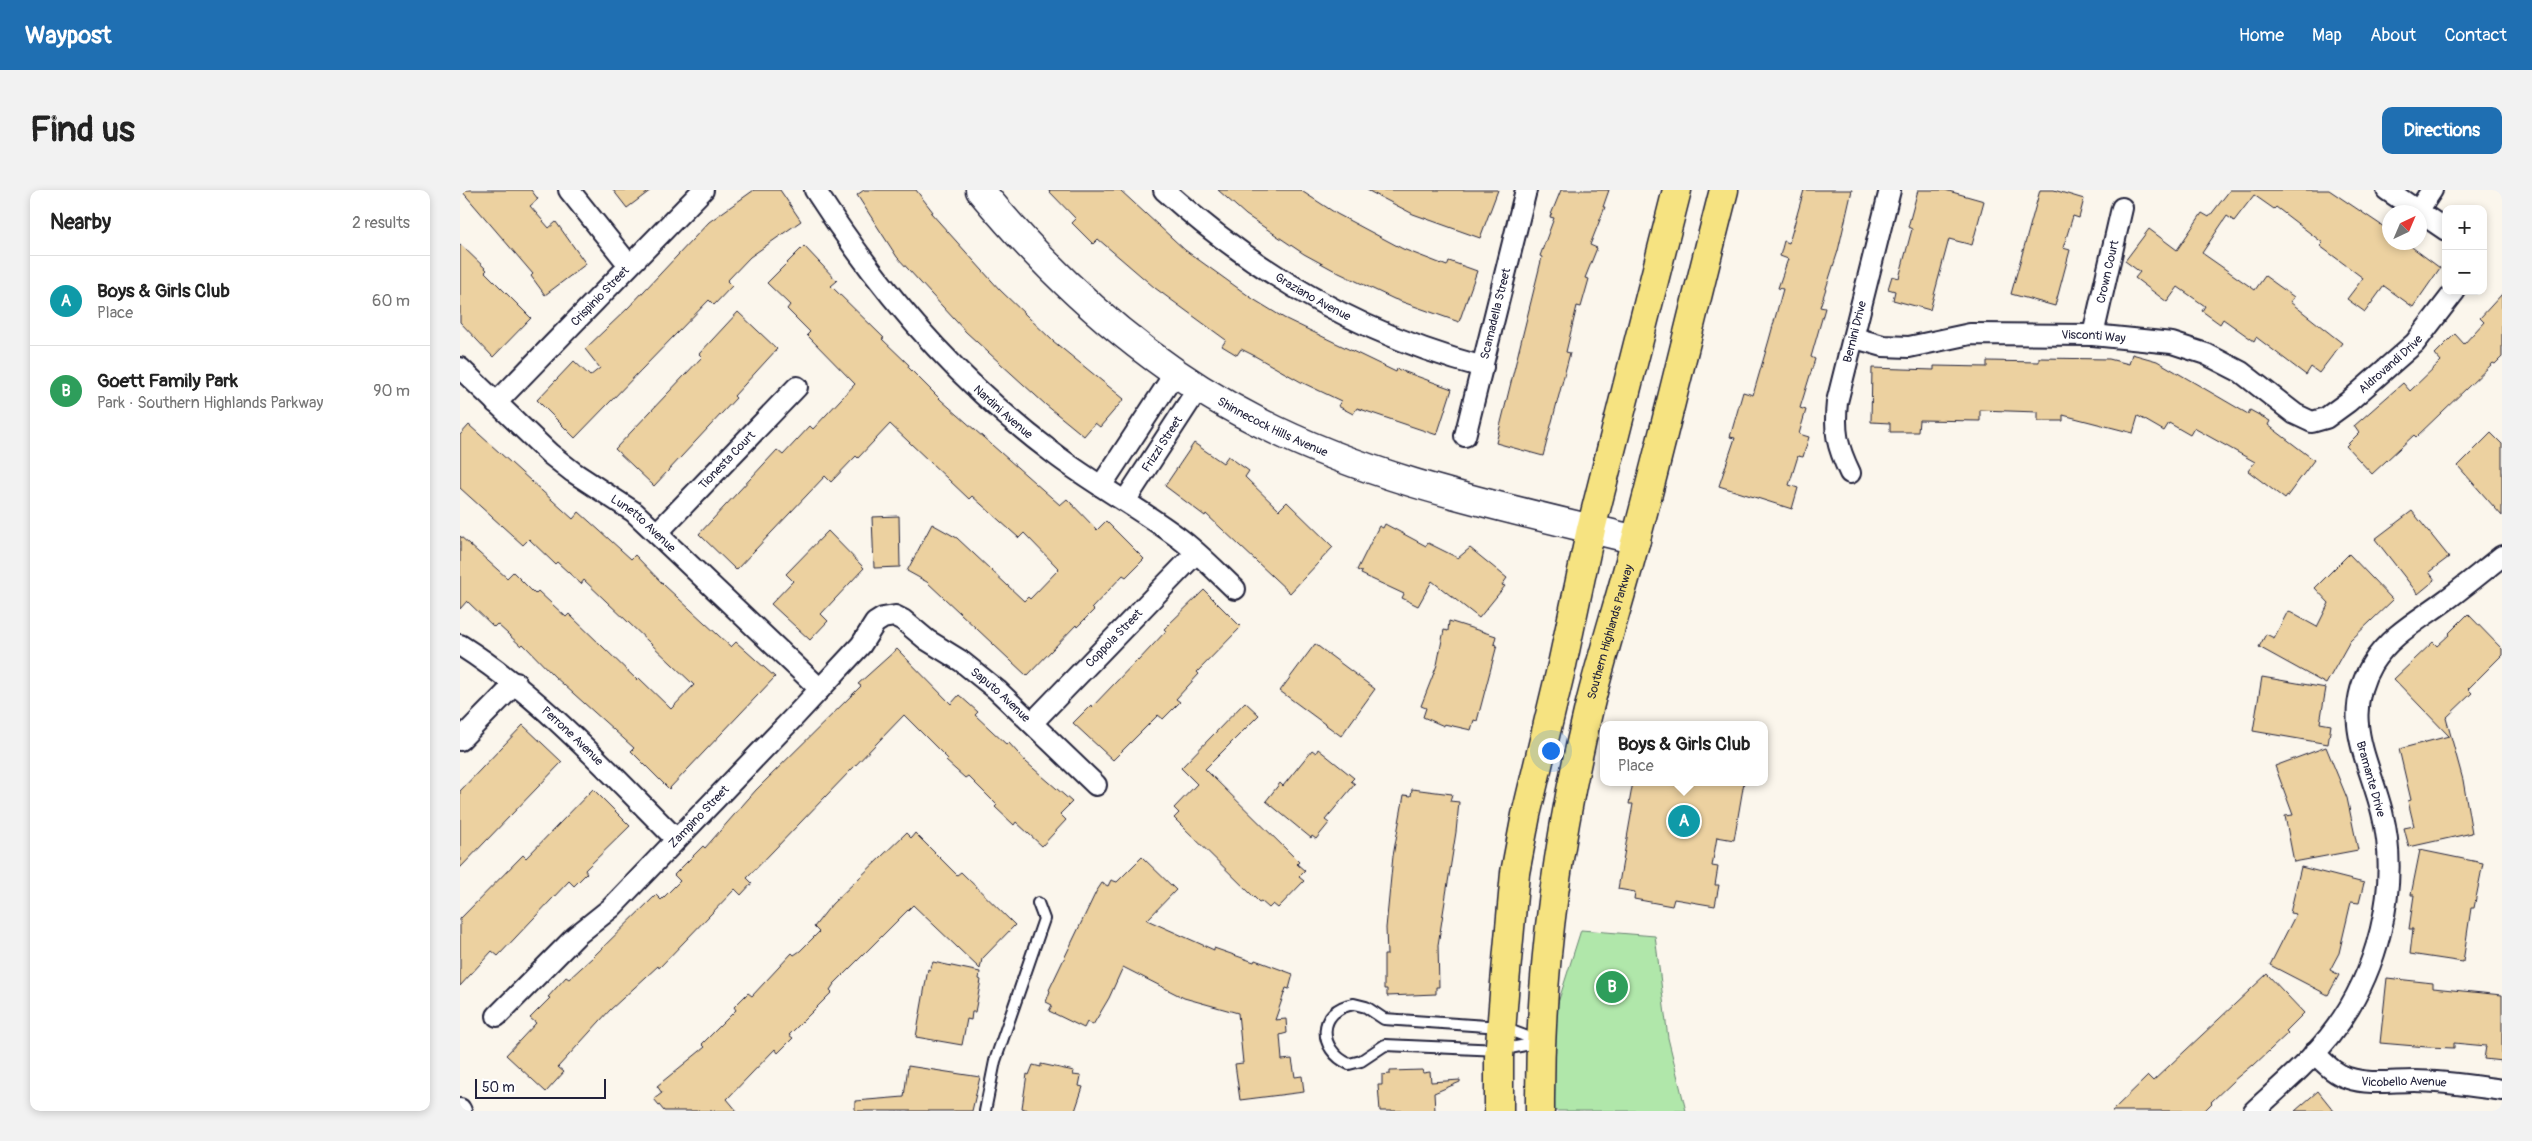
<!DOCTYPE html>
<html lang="en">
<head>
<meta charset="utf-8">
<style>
	body { margin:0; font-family:Pangolin,sans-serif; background:#f2f2f2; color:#222 }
	.controls { position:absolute; right:15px; top:15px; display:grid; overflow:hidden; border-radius:10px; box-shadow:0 2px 8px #0003 }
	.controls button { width:45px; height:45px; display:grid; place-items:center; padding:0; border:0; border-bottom:1px solid #e0e0e0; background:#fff; color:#222; font:25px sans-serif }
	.compass { position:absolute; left:1922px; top:15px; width:45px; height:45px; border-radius:50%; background:#fff; box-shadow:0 2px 8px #0003; rotate:44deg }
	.scale { position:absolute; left:15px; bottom:12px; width:131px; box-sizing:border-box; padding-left:5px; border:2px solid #22223b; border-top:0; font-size:14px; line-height:18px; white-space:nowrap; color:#22223b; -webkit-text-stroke:4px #fff; paint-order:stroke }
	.you { position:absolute; left:1090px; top:560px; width:18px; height:18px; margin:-12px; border:4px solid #fff; border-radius:50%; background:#1a73e8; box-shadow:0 0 0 8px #1a73e833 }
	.badge { display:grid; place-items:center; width:32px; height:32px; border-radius:50%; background:#1f6fb2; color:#fff; font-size:16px; font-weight:700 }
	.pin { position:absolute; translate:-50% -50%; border:2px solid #fff; box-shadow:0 1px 5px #0006 }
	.popup { position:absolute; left:1140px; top:531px; width:168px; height:65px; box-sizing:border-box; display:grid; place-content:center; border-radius:10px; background:#fff; filter:drop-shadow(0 1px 4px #0005); font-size:16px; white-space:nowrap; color:#767676 }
	.popup b { font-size:19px; color:#222 }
	.popup::after { content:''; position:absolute; left:50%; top:100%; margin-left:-10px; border:10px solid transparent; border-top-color:#fff }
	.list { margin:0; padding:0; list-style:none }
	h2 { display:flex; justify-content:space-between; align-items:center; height:65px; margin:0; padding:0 20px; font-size:21px }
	h2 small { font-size:16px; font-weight:400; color:#767676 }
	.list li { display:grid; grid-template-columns:32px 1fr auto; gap:15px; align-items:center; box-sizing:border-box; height:90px; padding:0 20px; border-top:1px solid #e0e0e0 }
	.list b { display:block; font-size:19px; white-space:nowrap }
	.list p { margin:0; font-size:16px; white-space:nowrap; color:#767676 }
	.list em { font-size:16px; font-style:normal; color:#767676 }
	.map { position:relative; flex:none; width:2042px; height:921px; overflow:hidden; border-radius:10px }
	header { display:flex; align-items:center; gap:30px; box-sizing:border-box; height:70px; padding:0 25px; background:#1f6fb2; color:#fff }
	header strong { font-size:24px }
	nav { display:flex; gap:28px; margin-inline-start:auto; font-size:18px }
	.intro { display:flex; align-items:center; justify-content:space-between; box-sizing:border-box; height:120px; padding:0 30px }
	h1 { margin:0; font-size:35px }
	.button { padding:12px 22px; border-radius:10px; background:#1f6fb2; color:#fff; font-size:18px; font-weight:700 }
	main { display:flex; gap:30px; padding:0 30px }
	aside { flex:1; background:#fff; border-radius:10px; box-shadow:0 2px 8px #0003 }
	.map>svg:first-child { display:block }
	.green { fill:#b0e7aa; stroke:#698472 }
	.building { fill:#ecd1a0; stroke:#22223b }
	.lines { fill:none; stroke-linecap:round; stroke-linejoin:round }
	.lane-casing { stroke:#22223b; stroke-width:14 }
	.street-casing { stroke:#22223b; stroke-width:24 }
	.secondary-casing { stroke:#22223b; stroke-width:31 }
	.primary-casing { stroke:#22223b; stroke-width:31 }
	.lane { stroke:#fff; stroke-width:10 }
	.street { stroke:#fff; stroke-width:20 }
	.secondary { stroke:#fff; stroke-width:28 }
	.primary { stroke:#f6e381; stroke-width:28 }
	.labels { text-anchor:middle; stroke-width:4.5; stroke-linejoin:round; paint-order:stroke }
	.street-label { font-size:12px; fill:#22223b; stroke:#fff }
</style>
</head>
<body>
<header>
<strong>Waypost</strong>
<nav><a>Home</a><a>Map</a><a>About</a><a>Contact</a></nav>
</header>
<div class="intro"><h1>Find us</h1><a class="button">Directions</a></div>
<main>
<aside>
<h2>Nearby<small>2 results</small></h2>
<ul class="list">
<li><span class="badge" style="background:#0f9aa8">A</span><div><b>Boys &amp; Girls Club</b><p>Place</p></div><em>60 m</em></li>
<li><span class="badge" style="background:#2e9e5b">B</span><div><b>Goett Family Park</b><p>Park · Southern Highlands Parkway</p></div><em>90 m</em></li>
</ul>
</aside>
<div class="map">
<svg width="2042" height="921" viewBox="0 0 2042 921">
	<rect width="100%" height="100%" fill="#fbf6ec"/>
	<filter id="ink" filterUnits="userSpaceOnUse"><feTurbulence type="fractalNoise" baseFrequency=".02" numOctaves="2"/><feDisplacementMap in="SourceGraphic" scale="10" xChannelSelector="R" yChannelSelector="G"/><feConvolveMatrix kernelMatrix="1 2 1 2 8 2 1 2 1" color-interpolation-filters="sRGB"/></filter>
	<g filter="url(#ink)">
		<!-- green -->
		<polygon class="green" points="1121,740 1195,746 1208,848 1226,921 1086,921 1085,854"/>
		<!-- building -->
		<g class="building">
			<polygon points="1,0 71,0 78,9 70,16 89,38 96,32 126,74 85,105 71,86 73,84"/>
			<polygon points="153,0 191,0 167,18"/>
			<polygon points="294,0 320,0 341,31 290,67 267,91 272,96 254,115 249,110 115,248 77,210 114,171 130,186 140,178 125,159 168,118 249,32"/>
			<polygon points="404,0 456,0 473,22 471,23 540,100 593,151 664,209 640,237 635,233 624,246 586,215 506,142 437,67 397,5"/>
			<polygon points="588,0 660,0 725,60 793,109 824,128 936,182 937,179 992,199 977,245 897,218 893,224 878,216 881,211 841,192 793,165 781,159 777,165 762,156 766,150 695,98 638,49 633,54 612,33 616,29"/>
			<polygon points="758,0 840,0 877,24 943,59 987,76 989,71 1017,81 999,132 934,109 879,83 844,64 786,25"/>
			<polygon points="907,0 1038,0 1020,48 953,24"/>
			<polygon points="1101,0 1149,0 1143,17 1145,17 1130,55 1137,58 1125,88 1129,89 1121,117 1117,116 1106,162 1110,163 1083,266 1036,253 1082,67 1080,66 1094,28 1090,27"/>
			<polygon points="1344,0 1392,0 1378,61 1360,117 1365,118 1351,167 1355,169 1340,218 1346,220 1339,244 1349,247 1343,267 1338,266 1329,295 1338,298 1332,319 1259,296 1275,248 1270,247 1283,202 1293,205 1309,150 1323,99 1318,98 1328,69 1320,66 1324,51 1329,53"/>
			<polygon points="1458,0 1485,0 1524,11 1512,55 1489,49 1470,120 1433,110 1435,101 1428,99 1432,86 1439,88 1452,39 1448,37"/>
			<polygon points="1580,0 1594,0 1624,9 1619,28 1613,26 1603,58 1610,60 1595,116 1551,104"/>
			<polygon points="1770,0 1869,0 1930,41 1930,52 1945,52 1980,78 1953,117 1924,96 1905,122 1887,109 1903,88 1860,56 1863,53 1816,17 1814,19 1794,5 1774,31 1767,26 1742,63 1795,100 1805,86 1834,107 1830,112 1882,153 1859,183 1851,177 1846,185 1796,147 1794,151 1763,129 1760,134 1742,121 1745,116 1718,97 1707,112 1675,88 1680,82 1665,71 1689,39 1717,60 1742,23 1749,27"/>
			<polygon points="0,54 27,80 25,82 71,128 33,167 0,132"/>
			<polygon points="344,56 377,91 371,96 424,148 422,149 449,175 448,177 481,210 600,315 607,309 637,340 646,331 684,369 666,387 663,385 632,418 634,420 617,437 616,435 567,486 467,392 447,381 472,334 497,348 564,411 568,407 570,409 599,379 564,343 559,348 512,306 509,309 430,234 398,268 396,266 371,292 365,286 276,380 239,344 317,260 323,265 350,236 353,239 395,194 347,145 350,142 327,119 330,115 307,93"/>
			<polygon points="2042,104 2042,167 2035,174 2033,173 1956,247 1954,245 1912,284 1886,256 1899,243 1894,236 1943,193 1950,201 1981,171 1975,164 1995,144 2004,154 2024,132 2020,128"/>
			<polygon points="278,122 317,159 274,206 276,208 194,296 155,259 242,167 239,164"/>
			<polygon points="1672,164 1697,171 1788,224 1790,220 1810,231 1808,235 1854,270 1825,309 1788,281 1795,272 1734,238 1730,245 1709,233 1704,241 1678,226 1673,243 1603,225 1603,231 1578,231 1578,222 1520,220 1520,231 1459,230 1458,242 1430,242 1430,233 1411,232 1412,178 1474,180 1474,176 1527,177 1527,171 1579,172 1579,168 1649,169 1669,174"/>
			<polygon points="9,235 113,329 119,322 171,369 175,365 204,395 271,457 276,452 315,487 209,599 171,561 174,558 94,486 63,454 61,456 37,434 34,437 7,411 0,419 0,346 47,388 53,382 75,404 78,401 106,427 109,424 177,490 179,488 211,519 234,495 124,390 121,394 97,372 95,374 69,349 63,355 0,298 0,245"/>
			<polygon points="2031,243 2042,254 2042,326 1998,276"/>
			<polygon points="734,253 763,273 768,266 789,281 785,287 819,320 827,312 873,357 830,403 746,324 745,326 705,296"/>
			<polygon points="1952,321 1989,367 1969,382 1975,390 1958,404 1915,349"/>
			<polygon points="439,326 440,377 414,378 412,327"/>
			<polygon points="925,334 966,356 968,353 998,368 1010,358 1047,388 1042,395 1045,396 1019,428 972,391 958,416 942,408 944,404 901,384 902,382 897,380 919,336 923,338"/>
			<polygon points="368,341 404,378 361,424 368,431 350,450 311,414 333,391 326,384"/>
			<polygon points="1889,364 1933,410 1890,451 1866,494 1799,457 1806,444 1814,448 1828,421 1857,437 1869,413 1855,398"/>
			<polygon points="744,400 781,437 737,482 739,484 716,509 720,512 703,529 698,525 653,570 613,533 631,515 632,517 677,470 678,471 706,441 704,439"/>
			<polygon points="2008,424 2042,459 2042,465 2008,499 2012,503 1986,528 2003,590 2012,643 1949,657 1944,638 1954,636 1948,611 1951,610 1939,559 1989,546 1934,489 1973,452 1977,456 1990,444 1989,443"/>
			<polygon points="989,431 1036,446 1034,454 1037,455 1017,531 1014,530 1011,540 984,534 984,536 963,527 966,518 961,516 977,475 984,440 988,441"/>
			<polygon points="855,454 915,499 881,546 820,501"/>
			<polygon points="437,459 491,514 499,505 518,522 515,525 547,555 549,553 566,572 612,612 600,624 606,630 582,656 556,632 554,635 535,617 537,615 508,586 505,588 486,571 488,569 444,525 287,688 292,693 281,705 275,699 199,778 198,776 150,820 98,877 104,882 86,902 46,865 76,833 70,828 90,808 88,807 106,787 109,789 133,767 196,705 201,710 220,691 214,685 243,656 245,658 296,600 401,496 398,494"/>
			<polygon points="1802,487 1866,498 1860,533 1871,535 1868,554 1793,541"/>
			<polygon points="785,512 799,525 745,579 839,672 837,674 845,681 839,687 844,691 818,718 813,714 809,718 801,711 799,712 714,628 719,623 714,618 737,594 721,578"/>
			<polygon points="63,535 102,572 0,678 0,601"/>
			<polygon points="1866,557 1887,608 1898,660 1834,672 1825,626 1833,625 1815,576"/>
			<polygon points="858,559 894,588 891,591 895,594 865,630 869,633 856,649 852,646 851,648 806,611 820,593 823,596 852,560 856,563"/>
			<polygon points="1173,592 1284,592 1274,650 1257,647 1252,676 1258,677 1255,695 1259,695 1255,716 1214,709 1212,716 1174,709 1175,702 1158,699 1173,614 1169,614"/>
			<polygon points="133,599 170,636 125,680 127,683 114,696 109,691 38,766 32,761 0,796 0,729 63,665 66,668"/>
			<polygon points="952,599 992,604 990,611 999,612 996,642 978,755 979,797 976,797 976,804 927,806 927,799 924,799 924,765 927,765 926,738 933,666 944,605 951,606"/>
			<polygon points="446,643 451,648 455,643 497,685 501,682 555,735 522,769 520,779 453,715 374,794 370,800 372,802 329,845 333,848 318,863 315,859 267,909 277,921 204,921 194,909 202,903 197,896 245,857 242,854 276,820 274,817 288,803 292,806 332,763 334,765 340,761 359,742 354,737 372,714"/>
			<polygon points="1960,660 2023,673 2014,718 2011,718 2003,772 1950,764 1953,739 1949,739 1954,705 1951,705"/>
			<polygon points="682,667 716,700 687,730 754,760 754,758 794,772 795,770 833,784 829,799 826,798 815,830 826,829 827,843 820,845 822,870 832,869 835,887 842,886 844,902 780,910 775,874 783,873 778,823 724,808 663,777 649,808 633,835 627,832 624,838 589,821 592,815 586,812 590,801 589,800 636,702 642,693 648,696 651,690 657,692"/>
			<polygon points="1841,677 1904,693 1899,713 1891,712 1879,763 1870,780 1879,785 1868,805 1810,775 1836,724 1830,723"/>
			<polygon points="473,772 520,782 519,789 521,790 515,822 512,822 511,830 507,829 502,855 456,847 468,779 470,780"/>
			<polygon points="1807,784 1844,823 1826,841 1828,843 1793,876 1792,875 1773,891 1751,912 1752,913 1744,921 1652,921 1688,886 1693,891"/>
			<polygon points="1927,788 1973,793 1973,798 2042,805 2042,871 2024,869 2026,856 1994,853 1994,858 1967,857 1920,853"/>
			<polygon points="581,874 614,881 613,885 621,886 619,896 623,897 615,921 570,921 562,918 567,884 569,885 573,875 581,877"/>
			<polygon points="448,876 520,887 512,921 395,921 395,911 444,907"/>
			<polygon points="962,880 963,883 970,882 971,892 1000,890 1000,892 974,903 975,921 920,921 918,895 922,895 922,885 930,884 930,881"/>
			<polygon points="1858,901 1874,921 1835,921"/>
		</g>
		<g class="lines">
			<defs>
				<g id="lane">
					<path d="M894,814L906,817L924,829L1041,837L1081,852L1040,860L925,855L901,871L889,874C858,860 856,820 894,814Z"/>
					<polyline points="525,921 535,871 584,729 578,713"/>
				</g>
				<g id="street">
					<polyline points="109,0 169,75"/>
					<path id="s1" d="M355,0C419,100 497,191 593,263C633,294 678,317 719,348C739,363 757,382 775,399"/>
					<path id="s2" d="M704,0C796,83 902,145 1023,177"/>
					<polyline points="1927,0 1986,40"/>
					<polyline points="1958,21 1972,0"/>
					<path id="s3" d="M1633,145L1662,18"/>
					<path id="s4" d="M1395,148L1423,156L1449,157L1510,144L1633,145L1712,153L1746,164L1781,182L1835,224L1852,232L1866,228L1888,212L1955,153L1995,101"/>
					<path id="s5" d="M0,178L90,264L113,282L174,322L360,499"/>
					<path id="s6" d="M36,213L243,0"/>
					<path id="s7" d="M1005,246L1066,0"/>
					<path id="s8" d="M1390,283C1377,256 1374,242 1377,212L1430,0"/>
					<polyline points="641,296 715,183"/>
					<path id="s9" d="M665,311L739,197"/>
					<path id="s10" d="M197,343L337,197"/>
					<path id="s11" d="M0,455C82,507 148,581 216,649"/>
					<path id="s12" d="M572,533L736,363"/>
					<polyline points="0,550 56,493"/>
					<path id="s13" d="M37,826L116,746L151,718L335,526L401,455L415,433L423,428L435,426L443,430L467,450L501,471L537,500L636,595"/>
					<path id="s14" d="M1854,863C1865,873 1874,884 1888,888C1909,895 1932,891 1954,891C1983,891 2013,896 2042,900"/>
					<polyline points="0,919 1,921"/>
					<path d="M1794,921C1820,897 1847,874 1869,847C1917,787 1941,698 1922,622C1909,570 1880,528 1912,474C1930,445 1959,430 1986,410C2005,396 2023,381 2042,366"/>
				</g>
				<g id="secondary">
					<path id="s15" d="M520,0C597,93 688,176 797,231C915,292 1048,318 1176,350"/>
				</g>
				<g id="primary">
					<polyline points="1039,921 1039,867 1044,804 1055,683 1066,625 1102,475 1131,339 1217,0"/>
					<path id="s16" d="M1080,921C1079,784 1097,650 1129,518C1143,461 1161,406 1176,349C1207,233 1234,116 1264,0"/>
				</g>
			</defs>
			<!-- lane casing -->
			<use href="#lane" class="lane-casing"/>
			<!-- street casing -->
			<use href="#street" class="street-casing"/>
			<!-- secondary casing -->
			<use href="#secondary" class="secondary-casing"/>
			<!-- primary casing -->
			<use href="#primary" class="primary-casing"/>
			<!-- lane -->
			<use href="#lane" class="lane"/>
			<!-- street -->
			<use href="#street" class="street"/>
			<!-- secondary -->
			<use href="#secondary" class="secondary"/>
			<!-- primary -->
			<use href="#primary" class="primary"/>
		</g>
	</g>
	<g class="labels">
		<!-- street labels -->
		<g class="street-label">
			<text dy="4" stroke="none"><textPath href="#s3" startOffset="65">Crown Court</textPath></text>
			<text dy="4" stroke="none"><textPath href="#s6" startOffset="149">Crispinio Street</textPath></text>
			<text dy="4" stroke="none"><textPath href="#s2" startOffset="184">Graziano Avenue</textPath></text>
			<text dy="4" stroke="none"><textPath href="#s7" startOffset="126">Scamadella Street</textPath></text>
			<text dy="4" stroke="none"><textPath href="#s8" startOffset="146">Bernini Drive</textPath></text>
			<text dy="4" stroke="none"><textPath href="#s4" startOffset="241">Visconti Way</textPath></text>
			<text dy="4" stroke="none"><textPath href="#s4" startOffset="581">Aldrovandi Drive</textPath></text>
			<text dy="4" stroke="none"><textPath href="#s1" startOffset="292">Nardini Avenue</textPath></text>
			<text dy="4" stroke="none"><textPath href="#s15" startOffset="380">Shinnecock Hills Avenue</textPath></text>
			<text dy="4" stroke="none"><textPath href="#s9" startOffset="68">Frizzi Street</textPath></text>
			<text dy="4" stroke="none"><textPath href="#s10" startOffset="101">Tionesta Court</textPath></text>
			<text dy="4" stroke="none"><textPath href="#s5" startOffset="241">Lunetto Avenue</textPath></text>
			<text dy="4" stroke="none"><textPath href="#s16" startOffset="486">Southern Highlands Parkway</textPath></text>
			<text dy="4" stroke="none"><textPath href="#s12" startOffset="118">Coppola Street</textPath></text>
			<text dy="4" stroke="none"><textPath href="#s13" startOffset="700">Saputo Avenue</textPath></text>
			<text dy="4" stroke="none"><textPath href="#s11" startOffset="145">Perrone Avenue</textPath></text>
			<text transform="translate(1911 589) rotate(74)" y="4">Bramante Drive</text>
			<text dy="4" stroke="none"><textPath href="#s13" startOffset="284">Zampino Street</textPath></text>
			<text dy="4" stroke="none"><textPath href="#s14" startOffset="99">Vicobello Avenue</textPath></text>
		</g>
	</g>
</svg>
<div class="controls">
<button>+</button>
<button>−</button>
</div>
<svg class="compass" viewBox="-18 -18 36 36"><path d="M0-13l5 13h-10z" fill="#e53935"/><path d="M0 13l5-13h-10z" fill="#767676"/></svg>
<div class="scale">50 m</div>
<div class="you"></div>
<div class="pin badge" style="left:1224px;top:631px;background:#0f9aa8">A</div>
<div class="popup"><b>Boys &amp; Girls Club</b>Place</div>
<div class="pin badge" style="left:1152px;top:797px;background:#2e9e5b">B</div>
</div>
</main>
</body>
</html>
